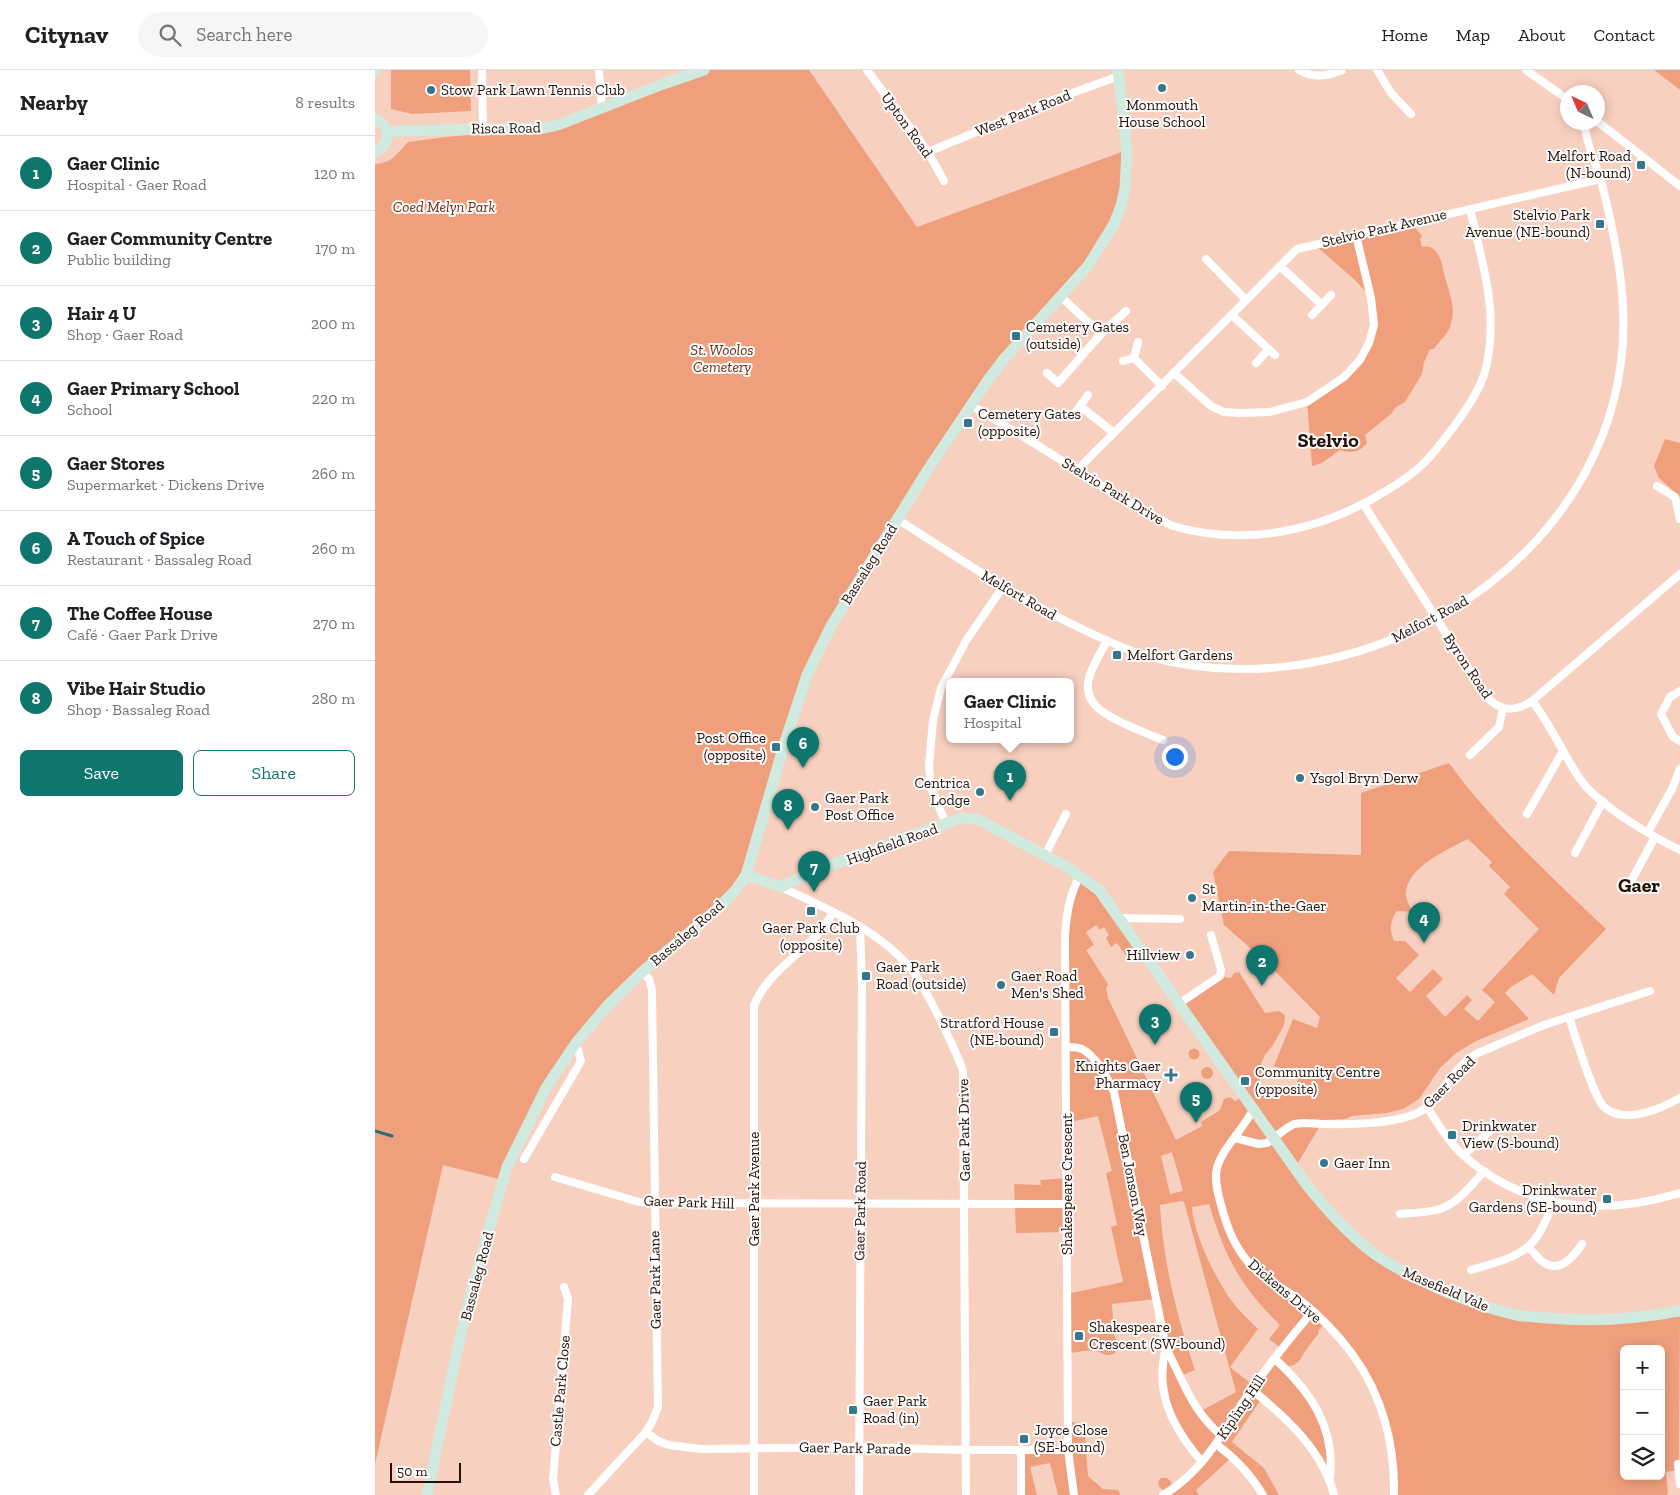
<!DOCTYPE html>
<html lang="en">
<head>
<meta charset="utf-8">
<style>
	body { margin:0; font-family:"Zilla Slab",serif; background:#f6f6f6; color:#202124 }
	.controls { position:absolute; right:15px; bottom:15px; display:grid; overflow:hidden; border-radius:8px; box-shadow:0 2px 12px #0003 }
	.controls button { width:45px; height:45px; display:grid; place-items:center; padding:0; border:0; border-bottom:1px solid #e0e0e0; background:#fff; color:#202124; font:25px sans-serif }
	.compass { position:absolute; left:1185px; top:15px; width:45px; height:45px; border-radius:50%; background:#fff; box-shadow:0 2px 12px #0003; rotate:316deg }
	.scale { position:absolute; left:15px; bottom:12px; width:71px; box-sizing:border-box; padding-left:5px; border:2px solid #271107; border-top:0; font-size:14px; line-height:18px; white-space:nowrap; color:#271107; -webkit-text-stroke:4px #fbfbfb; paint-order:stroke }
	.you { position:absolute; left:799px; top:686px; width:18px; height:18px; margin:-12px; border:4px solid #fff; border-radius:50%; background:#1a73e8; box-shadow:0 0 0 8px #1a73e833 }
	.badge { display:grid; place-items:center; width:32px; height:32px; border-radius:50%; background:#0f766e; color:#fff; font-size:16px; font-weight:700 }
	.pin { position:absolute; translate:-50% -41px; filter:drop-shadow(0 1px 2px #0008) }
	.pin::after { content:''; position:absolute; top:26px; width:18px; height:15px; background:inherit; clip-path:polygon(0 0,100% 0,50% 100%) }
	.popup { position:absolute; left:571px; top:608px; width:128px; height:65px; box-sizing:border-box; display:grid; place-content:center; border-radius:8px; background:#fff; filter:drop-shadow(0 1px 4px #0005); font-size:16px; white-space:nowrap; color:#757577 }
	.popup b { font-size:19px; color:#202124 }
	.popup::after { content:''; position:absolute; left:50%; top:100%; margin-left:-10px; border:10px solid transparent; border-top-color:#fff }
	.list { margin:0; padding:0; list-style:none }
	h2 { display:flex; justify-content:space-between; align-items:center; height:65px; margin:0; padding:0 20px; font-size:21px }
	h2 small { font-size:16px; font-weight:400; color:#757577 }
	.list li { display:grid; grid-template-columns:32px 1fr auto; gap:15px; align-items:center; box-sizing:border-box; height:75px; padding:0 20px; border-top:1px solid #e0e0e0 }
	.list b { display:block; font-size:19px; white-space:nowrap }
	.list p { margin:0; font-size:16px; white-space:nowrap; color:#757577 }
	.list em { font-size:16px; font-style:normal; color:#757577 }
	.actions { display:flex; gap:10px; padding:15px 20px }
	.actions a { flex:1; padding:11px 0; border:1px solid #0f766e; border-radius:8px; text-align:center; font-size:18px; color:#0f766e }
	.actions .main { background:#0f766e; color:#fff }
	.icon { flex:none; width:28px; height:28px; fill:none; stroke:currentColor; stroke-width:2; stroke-linecap:round; stroke-linejoin:round }
	.map { position:relative; flex:none; width:1305px; height:1425px; overflow:hidden }
	header { display:flex; align-items:center; gap:30px; box-sizing:border-box; height:70px; padding:0 25px; background:#fff; border-bottom:1px solid #e0e0e0 }
	header strong { font-size:24px }
	nav { display:flex; gap:28px; margin-inline-start:auto; font-size:18px }
	.search { width:350px; height:45px; background:#f6f6f6; display:flex; align-items:center; gap:12px; box-sizing:border-box; padding:0 18px; border-radius:28px; color:#757577; font-size:19px }
	main { display:flex }
	aside { flex:1; background:#fff }
	.map>svg:first-child { display:block }
	.green { fill:#f09f7d; fill-rule:evenodd }
	.lines { fill:none; stroke-linecap:round; stroke-linejoin:round }
	.stream { stroke:#286c7f; stroke-width:3 }
	.street { stroke:#fff; stroke-width:8 }
	.secondary { stroke:#d0eadf; stroke-width:11 }
	.poi-dot { fill:#37758a; stroke:#fbfbfb; stroke-width:2 }
	.labels { text-anchor:middle; stroke-width:4; stroke-linejoin:round; paint-order:stroke }
	.poi-label { font-size:15px; fill:#271107; stroke:#fbfbfb; text-anchor:start }
	.street-label { font-size:15px; fill:#271107; stroke:#fbfbfb }
	.park-label { font-size:15px; font-style:italic; fill:#6a2d10; stroke:#fbfbfb }
	.district-label { font-size:20px; font-weight:bold; fill:#271107; stroke:#fbfbfb }
</style>
</head>
<body>
<header>
<strong>Citynav</strong>
<div class="search"><svg class="icon" aria-label="search" viewBox="0 0 24 24"><circle cx="10" cy="10" r="6"/><path d="M15 15l6 6"/></svg>Search here</div>
<nav><a>Home</a><a>Map</a><a>About</a><a>Contact</a></nav>
</header>
<main>
<aside>
<h2>Nearby<small>8 results</small></h2>
<ul class="list">
<li><span class="badge">1</span><div><b>Gaer Clinic</b><p>Hospital · Gaer Road</p></div><em>120 m</em></li>
<li><span class="badge">2</span><div><b>Gaer Community Centre</b><p>Public building</p></div><em>170 m</em></li>
<li><span class="badge">3</span><div><b>Hair 4 U</b><p>Shop · Gaer Road</p></div><em>200 m</em></li>
<li><span class="badge">4</span><div><b>Gaer Primary School</b><p>School</p></div><em>220 m</em></li>
<li><span class="badge">5</span><div><b>Gaer Stores</b><p>Supermarket · Dickens Drive</p></div><em>260 m</em></li>
<li><span class="badge">6</span><div><b>A Touch of Spice</b><p>Restaurant · Bassaleg Road</p></div><em>260 m</em></li>
<li><span class="badge">7</span><div><b>The Coffee House</b><p>Café · Gaer Park Drive</p></div><em>270 m</em></li>
<li><span class="badge">8</span><div><b>Vibe Hair Studio</b><p>Shop · Bassaleg Road</p></div><em>280 m</em></li>
</ul>
<div class="actions"><a class="main">Save</a><a>Share</a></div>
</aside>
<div class="map">
<svg width="1305" height="1425" viewBox="0 0 1305 1425">
	<rect width="100%" height="100%" fill="#f8d0c0"/>
	<!-- green -->
	<g class="green">
		<polygon points="16,0 95,0 96,41 37,44 16,39"/>
		<path d="M329,0H434L542,157L752,80L750,118L731,167L613,310L432,605L371,805L267,902L201,973L128,1110L68,1095L0,1394V94C18,93 22,83 33,72L71,67L166,58Z"/>
		<polygon points="1279,0 1305,0 1305,20"/>
		<path d="M1039,152L1041,159L1047,166L1045,169L1047,177C1066,173 1067,198 1071,211C1076,227 1081,240 1075,257C1072,265 1063,272 1059,279H1055L1049,292L1047,304L1030,332L1021,337L1016,344L990,365L992,373C985,382 976,384 965,380L947,393L937,396L932,332L985,290L999,255L996,228L982,212L939,174Z"/>
		<polygon points="1290,369 1305,373 1305,427 1284,408 1279,396"/>
		<path d="M1074,693C1119,755 1176,806 1231,859L1184,908L1179,925L1157,904L1136,917L1130,923L1154,949L1101,971L1081,983L1065,998L1044,1029L1028,1039L1012,1043L977,1046L971,1049L948,1050L936,1049L940,1054H946L920,1098L997,1182L1103,1235L1177,1248L1305,1241L1304,1400L1291,1402L1293,1422L1292,1425H1019L1016,1374L994,1311L949,1254L943,1261L944,1263C940,1268 937,1272 933,1277C927,1285 925,1296 913,1296L911,1299L947,1349L955,1408L943,1388L887,1328L857,1372L889,1398L904,1425H888L857,1387L821,1420L824,1425H788L827,1392L811,1373L789,1325L791,1278L781,1229L737,1234L739,1264L743,1275L740,1283C732,1288 729,1283 721,1281C714,1279 700,1283 692,1283V1224L748,1212L736,1157L742,1155L731,1103L737,1101L723,1046L691,1053L692,842L705,805L767,880L755,891L742,873L736,877L731,868L734,865L729,857L725,860L721,855L711,862L719,875L711,880L733,914L731,919L733,928L801,1070L827,1056L826,1052L845,1040L849,1029L855,1027L860,1031L868,1026L805,933L845,906L856,908L859,903L864,902L890,943L904,941L910,945L909,955L898,975L890,985L886,994L887,1008L881,1012L885,1019C894,1014 908,1020 918,1023L928,996L924,1005L899,996L918,949L942,958L945,947L889,890L849,855L838,802L854,781L986,785V723ZM1093,769L1117,792L1114,796L1135,817L1129,824L1164,859L1107,920L1120,932L1103,951L1089,939L1097,930L1092,925L1070,947L1051,926L1068,909L1058,899L1035,922L1021,908L1044,885L1030,871H1019C1014,860 1015,850 1022,841L1037,842C1035,837 1032,831 1031,826C1029,798 1072,780 1093,769ZM797,1082L808,1121L795,1124L786,1086ZM807,1131L809,1132L861,1322L824,1342L805,1306L820,1300C802,1247 788,1192 785,1135ZM834,1134C850,1187 865,1216 905,1255L894,1269L907,1279L879,1316L855,1297L883,1259C874,1250 864,1241 856,1230C841,1209 818,1163 817,1137ZM1249,1279H1286V1406H1249Z"/>
		<circle cx="819" cy="984" r="5.5"/>
		<circle cx="832" cy="1003" r="6"/>
		<polygon points="692,1108 692,1162 641,1163 639,1114 666,1115 665,1110"/>
		<polygon points="693,1352 709,1353 713,1406 728,1419 744,1420 745,1425 683,1425 675,1393 655,1397 662,1425 646,1425 646,1379 693,1380"/>
		<polygon points="786,1408 792,1408 797,1413 793,1418 788,1420 784,1417 783,1412"/>
	</g>
	<g class="lines">
		<!-- stream -->
		<polyline class="stream" points="0,1061 17,1066"/>
		<!-- street -->
		<g class="street">
			<polyline points="107,0 108,58"/>
			<polyline points="224,0 227,38"/>
			<polyline points="492,0 553,82 569,111"/>
			<path d="M924,0C938,9 953,6 967,0"/>
			<polyline points="1002,0 1016,23 1036,44"/>
			<polyline points="1151,0 1192,29"/>
			<polyline points="1222,51 1305,116"/>
			<polyline points="553,82 681,29 744,6"/>
			<polyline points="831,189 871,230"/>
			<polyline points="905,196 947,235"/>
			<polyline points="685,226 726,264"/>
			<polyline points="857,245 900,285"/>
			<polyline points="937,245 956,225"/>
			<polyline points="759,288 787,316"/>
			<polyline points="748,291 759,288 763,272"/>
			<polyline points="881,293 894,279"/>
			<polyline points="672,303 683,313 726,264 751,241"/>
			<polyline points="799,303 836,336 849,342 865,343 895,342 932,332 969,307 985,290 994,273 999,255 996,228 981,165"/>
			<path d="M596,335C632,357 668,378 703,401C727,416 749,430 774,443C782,447 790,453 798,456C870,477 946,461 1009,422C1023,414 1038,404 1050,392C1061,381 1070,368 1080,355C1093,337 1108,316 1112,293C1123,238 1107,192 1095,139"/>
			<polyline points="705,336 739,363"/>
			<polyline points="697,347 713,325"/>
			<polyline points="702,400 922,179 1226,109"/>
			<polyline points="1282,416 1300,427 1305,449"/>
			<path d="M989,435L1111,626C1125,642 1140,642 1157,631L1305,504"/>
			<path d="M522,449C583,488 642,528 707,559C728,569 749,579 771,586C973,643 1219,507 1246,292C1254,233 1241,171 1227,114C1221,93 1211,74 1209,52"/>
			<path d="M732,571C725,584 715,599 713,613C712,621 715,629 720,635C732,649 771,663 788,670"/>
			<polyline points="1305,621 1295,627 1286,644 1298,667 1305,671"/>
			<path d="M1157,631C1176,655 1188,684 1205,709C1223,735 1276,766 1305,780"/>
			<polyline points="1095,685 1124,657 1128,638"/>
			<polyline points="1152,744 1188,681"/>
			<polyline points="571,754 556,718 554,696 558,650 566,618 592,569 628,517"/>
			<polyline points="1273,762 1297,719 1305,699"/>
			<polyline points="1200,783 1228,731"/>
			<polyline points="670,785 691,744"/>
			<polyline points="1254,815 1280,767"/>
			<path d="M406,817C452,839 503,859 536,899C548,914 556,932 565,949C573,966 582,983 588,1001L591,1425"/>
			<polyline points="745,848 805,849"/>
			<polyline points="805,933 845,906 846,900 836,865"/>
			<path d="M1194,947C1200,965 1218,1026 1229,1037C1248,1055 1286,1039 1305,1028"/>
			<path d="M691,977C696,977 702,977 707,979C722,987 732,1007 739,1022L791,1278C779,1323 798,1358 827,1392"/>
			<path d="M1052,1037C1063,1054 1074,1072 1089,1086C1152,1141 1228,1146 1305,1123"/>
			<path d="M878,1040C868,1059 847,1079 842,1098C839,1109 843,1124 846,1135C852,1157 859,1176 874,1193C888,1209 909,1218 926,1231C945,1246 964,1266 978,1285C1008,1326 1020,1376 1019,1425"/>
			<path d="M860,1068L884,1074L892,1073L912,1058L919,1054L929,1053C958,1055 1031,1057 1053,1036C1071,1018 1081,995 1103,983L1169,955L1275,921"/>
			<polyline points="1089,1085 1121,1055"/>
			<polyline points="149,1089 206,991 201,973"/>
			<polyline points="180,1107 264,1132 279,1133 692,1134"/>
			<path d="M1025,1144C1037,1143 1050,1143 1061,1140C1082,1135 1096,1116 1109,1101"/>
			<path d="M1154,1178C1159,1182 1163,1189 1168,1192C1185,1204 1199,1186 1207,1174"/>
			<path d="M1096,1200C1146,1185 1160,1184 1178,1132"/>
			<path d="M791,1278C809,1312 816,1340 847,1366"/>
			<path d="M900,1289C935,1321 961,1358 955,1408"/>
			<path d="M877,1320C911,1347 948,1381 959,1425"/>
			<polyline points="271,1362 283,1371 294,1375 326,1379 483,1377 590,1380 693,1380"/>
			<path d="M841,1374C860,1388 876,1405 888,1425"/>
			<polyline points="646,1379 646,1425"/>
			<polyline points="1303,1394 1305,1414"/>
			<polyline points="181,1425 178,1410 193,1229 189,1217"/>
			<polyline points="213,1425 271,1362 277,1352 283,1337 277,920 274,909 267,902"/>
			<path d="M379,1425V936C394,896 440,879 458,842"/>
			<polyline points="484,1425 487,915 485,857"/>
			<path d="M699,1425L693,1380L690,865C692,841 694,827 705,805"/>
			<path d="M788,1425C829,1402 850,1358 876,1320C895,1293 916,1267 937,1242"/>
		</g>
		<!-- secondary -->
		<g class="secondary">
			<polyline points="0,2 0,0"/>
			<path d="M0,49C17,56 16,75 0,82"/>
			<polyline points="13,63 22,61 170,58 183,55 288,14 329,0"/>
			<path d="M371,805L406,817L437,802L586,748L601,749L608,752L692,797L724,820L931,1114C951,1139 971,1162 997,1182C1016,1196 1038,1207 1060,1217C1087,1229 1114,1239 1142,1245C1152,1247 1163,1247 1173,1248C1217,1252 1262,1249 1305,1241"/>
			<polyline points="52,1425 81,1286 98,1214 132,1097 172,1016 201,973 232,936 267,902 341,840 360,821 371,805 409,675 432,605 456,556 554,398 613,310 628,290 713,196 739,154 746,136 750,118 752,80 743,0"/>
		</g>
	</g>
	<!-- markers -->
	<g class="poi-dot">
		<circle cx="787" cy="18" r="5"/>
		<circle cx="56" cy="20" r="5"/>
		<rect x="1261" y="90" width="10" height="10" rx="2.5"/>
		<rect x="1220" y="149" width="10" height="10" rx="2.5"/>
		<rect x="636" y="261" width="10" height="10" rx="2.5"/>
		<rect x="588" y="348" width="10" height="10" rx="2.5"/>
		<rect x="737" y="580" width="10" height="10" rx="2.5"/>
		<rect x="396" y="672" width="10" height="10" rx="2.5"/>
		<circle cx="925" cy="708" r="5"/>
		<circle cx="605" cy="722" r="5"/>
		<circle cx="440" cy="737" r="5"/>
		<circle cx="817" cy="828" r="5"/>
		<rect x="431" y="836" width="10" height="10" rx="2.5"/>
		<circle cx="815" cy="885" r="5"/>
		<rect x="486" y="901" width="10" height="10" rx="2.5"/>
		<circle cx="626" cy="915" r="5"/>
		<rect x="674" y="957" width="10" height="10" rx="2.5"/>
		<path d="M793.5 997.5h5v5h5v5h-5v5h-5v-5h-5v-5h5z"/>
		<rect x="865" y="1006" width="10" height="10" rx="2.5"/>
		<rect x="1072" y="1060" width="10" height="10" rx="2.5"/>
		<circle cx="949" cy="1093" r="5"/>
		<rect x="1227" y="1124" width="10" height="10" rx="2.5"/>
		<rect x="699" y="1261" width="10" height="10" rx="2.5"/>
		<rect x="473" y="1335" width="10" height="10" rx="2.5"/>
		<rect x="644" y="1364" width="10" height="10" rx="2.5"/>
	</g>
	<g class="labels">
		<!-- poi labels -->
		<g class="poi-label">
			<text x="66" y="25">Stow Park Lawn Tennis Club</text>
			<text x="787" y="40" text-anchor="middle">Monmouth<tspan x="787" dy="17">House School</tspan></text>
			<text x="1256" y="91" text-anchor="end">Melfort Road<tspan x="1256" dy="17">(N-bound)</tspan></text>
			<text x="1215" y="150" text-anchor="end">Stelvio Park<tspan x="1215" dy="17">Avenue (NE-bound)</tspan></text>
			<text x="651" y="262">Cemetery Gates<tspan x="651" dy="17">(outside)</tspan></text>
			<text x="603" y="349">Cemetery Gates<tspan x="603" dy="17">(opposite)</tspan></text>
			<text x="752" y="590">Melfort Gardens</text>
			<text x="391" y="673" text-anchor="end">Post Office<tspan x="391" dy="17">(opposite)</tspan></text>
			<text x="935" y="713">Ysgol Bryn Derw</text>
			<text x="595" y="718" text-anchor="end">Centrica<tspan x="595" dy="17">Lodge</tspan></text>
			<text x="450" y="733">Gaer Park<tspan x="450" dy="17">Post Office</tspan></text>
			<text x="827" y="824">St<tspan x="827" dy="17">Martin-in-the-Gaer</tspan></text>
			<text x="436" y="863" text-anchor="middle">Gaer Park Club<tspan x="436" dy="17">(opposite)</tspan></text>
			<text x="805" y="890" text-anchor="end">Hillview</text>
			<text x="501" y="902">Gaer Park<tspan x="501" dy="17">Road (outside)</tspan></text>
			<text x="636" y="911">Gaer Road<tspan x="636" dy="17">Men's Shed</tspan></text>
			<text x="669" y="958" text-anchor="end">Stratford House<tspan x="669" dy="17">(NE-bound)</tspan></text>
			<text x="786" y="1001" text-anchor="end">Knights Gaer<tspan x="786" dy="17">Pharmacy</tspan></text>
			<text x="880" y="1007">Community Centre<tspan x="880" dy="17">(opposite)</tspan></text>
			<text x="1087" y="1061">Drinkwater<tspan x="1087" dy="17">View (S-bound)</tspan></text>
			<text x="959" y="1098">Gaer Inn</text>
			<text x="1222" y="1125" text-anchor="end">Drinkwater<tspan x="1222" dy="17">Gardens (SE-bound)</tspan></text>
			<text x="714" y="1262">Shakespeare<tspan x="714" dy="17">Crescent (SW-bound)</tspan></text>
			<text x="488" y="1336">Gaer Park<tspan x="488" dy="17">Road (in)</tspan></text>
			<text x="659" y="1365">Joyce Close<tspan x="659" dy="17">(SE-bound)</tspan></text>
		</g>
		<!-- street labels -->
		<g class="street-label">
			<text transform="translate(648 43) rotate(-22)" y="5">West Park Road</text>
			<text transform="translate(532 55) rotate(54)" y="5">Upton Road</text>
			<text transform="translate(131 58) rotate(-1)" y="5">Risca Road</text>
			<text transform="translate(1009 158) rotate(-13)" y="5">Stelvio Park Avenue</text>
			<text transform="translate(738 421) rotate(31)" y="5">Stelvio Park Drive</text>
			<text transform="translate(494 494) rotate(-58)" y="5">Bassaleg Road</text>
			<text transform="translate(644 525) rotate(30)" y="5">Melfort Road</text>
			<text transform="translate(1055 549) rotate(-28)" y="5">Melfort Road</text>
			<text transform="translate(1093 596) rotate(56)" y="5">Byron Road</text>
			<text transform="translate(517 774) rotate(-20)" y="5">Highfield Road</text>
			<text transform="translate(312 863) rotate(-41)" y="5">Bassaleg Road</text>
			<text transform="translate(1074 1012) rotate(-45)" y="5">Gaer Road</text>
			<text transform="translate(589 1060) rotate(-91)" y="5">Gaer Park Drive</text>
			<text transform="translate(692 1114) rotate(-90)" y="5">Shakespeare Crescent</text>
			<text transform="translate(758 1115) rotate(79)" y="5">Ben Jonson Way</text>
			<text transform="translate(379 1119) rotate(-90)" y="5">Gaer Park Avenue</text>
			<text transform="translate(314 1132) rotate(2)" y="5">Gaer Park Hill</text>
			<text transform="translate(485 1141) rotate(-89)" y="5">Gaer Park Road</text>
			<text transform="translate(102 1206) rotate(-75)" y="5">Bassaleg Road</text>
			<text transform="translate(280 1210) rotate(-91)" y="5">Gaer Park Lane</text>
			<text transform="translate(1071 1219) rotate(23)" y="5">Masefield Vale</text>
			<text transform="translate(910 1221) rotate(40)" y="5">Dickens Drive</text>
			<text transform="translate(185 1321) rotate(-85)" y="5">Castle Park Close</text>
			<text transform="translate(866 1337) rotate(-56)" y="5">Kipling Hill</text>
			<text transform="translate(480 1378) rotate(1)" y="5">Gaer Park Parade</text>
		</g>
		<!-- park labels -->
		<g class="park-label">
			<text x="69" y="142">Coed Melyn Park</text>
			<text x="347" y="285">St. Woolos<tspan x="347" dy="17">Cemetery</tspan></text>
		</g>
		<!-- district labels -->
		<g class="district-label">
			<text x="953" y="377">Stelvio</text>
			<text x="1264" y="822">Gaer</text>
		</g>
	</g>
</svg>
<div class="controls">
<button>+</button>
<button>−</button>
<button><svg class="icon" aria-label="layers" viewBox="0 0 24 24"><path d="M12 4l9 5-9 5-9-5zM3 14l9 5 9-5"/></svg></button>
</div>
<svg class="compass" viewBox="-18 -18 36 36"><path d="M0-13l5 13h-10z" fill="#e53935"/><path d="M0 13l5-13h-10z" fill="#757577"/></svg>
<div class="scale">50 m</div>
<div class="you"></div>
<div class="pin badge" style="left:635px;top:731px">1</div>
<div class="popup"><b>Gaer Clinic</b>Hospital</div>
<div class="pin badge" style="left:887px;top:916px">2</div>
<div class="pin badge" style="left:780px;top:975px">3</div>
<div class="pin badge" style="left:1049px;top:873px">4</div>
<div class="pin badge" style="left:821px;top:1053px">5</div>
<div class="pin badge" style="left:428px;top:698px">6</div>
<div class="pin badge" style="left:439px;top:822px">7</div>
<div class="pin badge" style="left:413px;top:760px">8</div>
</div>
</main>
</body>
</html>
